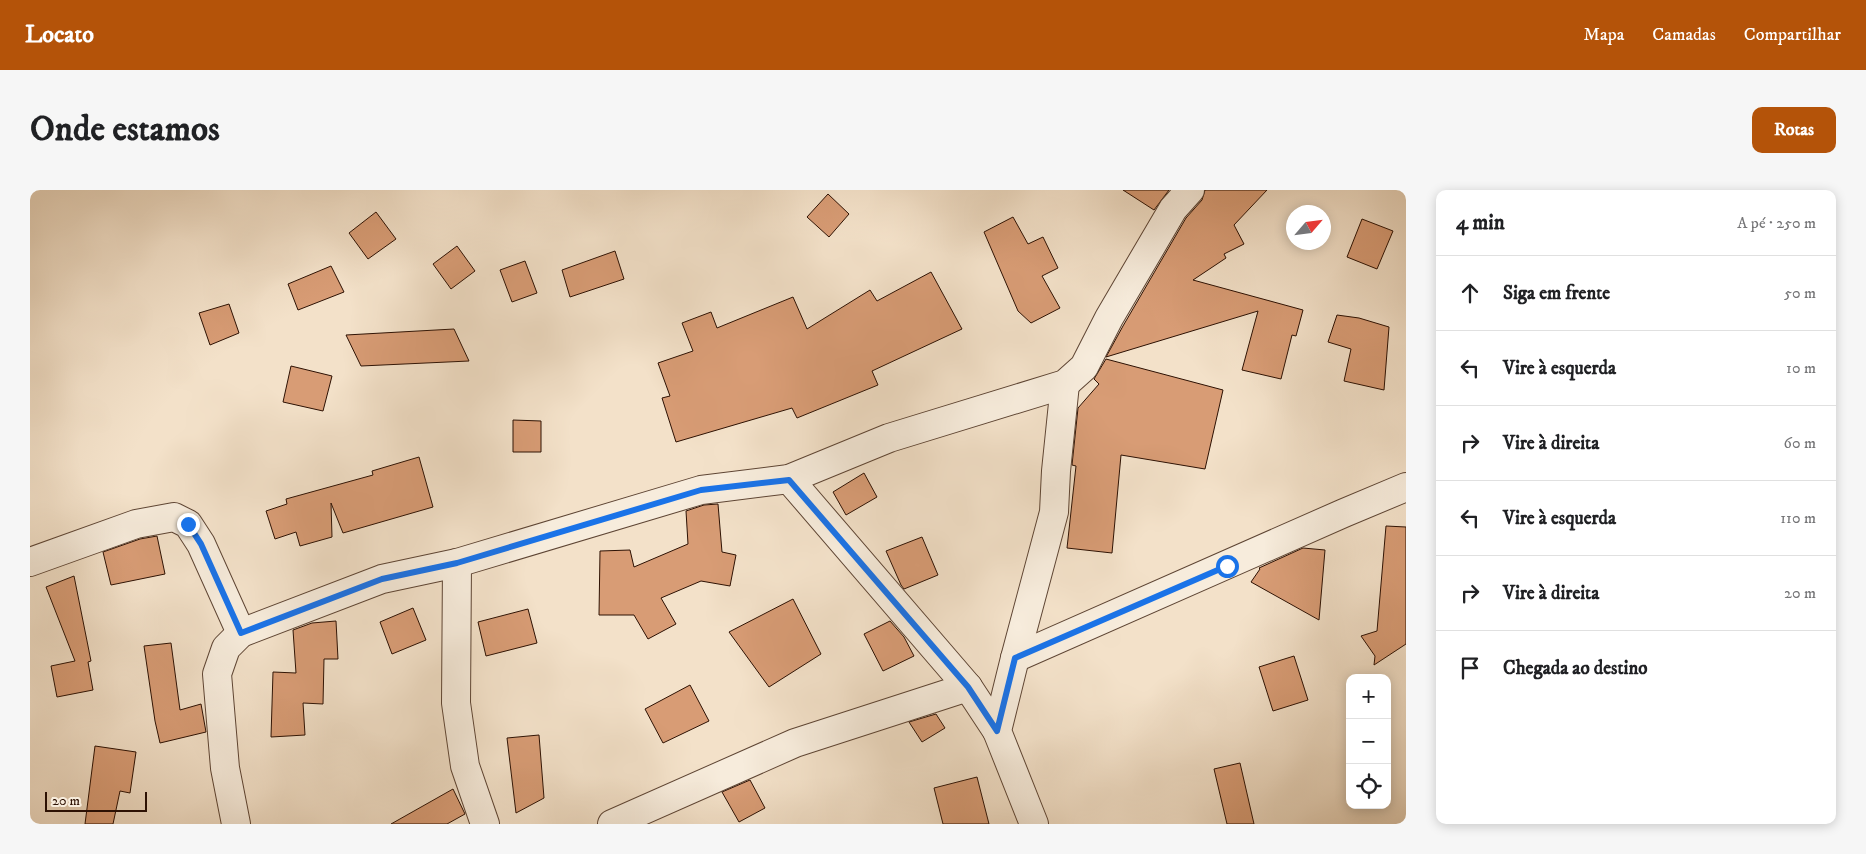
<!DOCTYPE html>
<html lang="pt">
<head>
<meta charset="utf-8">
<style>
	body { margin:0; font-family:"IM FELL DW Pica",serif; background:#f6f6f6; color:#202124 }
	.controls { position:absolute; right:15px; bottom:15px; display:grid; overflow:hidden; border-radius:10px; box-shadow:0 2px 12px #0003 }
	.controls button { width:45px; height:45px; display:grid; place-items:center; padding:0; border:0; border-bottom:1px solid #e0e0e0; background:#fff; color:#202124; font:25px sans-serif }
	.compass { position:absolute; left:1256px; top:15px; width:45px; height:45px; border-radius:50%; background:#fff; box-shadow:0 2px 12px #0003; rotate:62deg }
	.scale { position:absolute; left:15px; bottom:12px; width:102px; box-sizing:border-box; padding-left:5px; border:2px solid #2d1103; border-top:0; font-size:14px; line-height:18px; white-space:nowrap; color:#2d1103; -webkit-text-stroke:4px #f7ecdc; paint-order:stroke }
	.stop { position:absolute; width:15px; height:15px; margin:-11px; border:4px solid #1a73e8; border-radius:50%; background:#fff }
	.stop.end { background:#1a73e8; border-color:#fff; box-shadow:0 1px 5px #0008 }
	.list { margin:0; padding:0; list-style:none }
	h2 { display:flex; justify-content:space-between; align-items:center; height:65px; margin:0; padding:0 20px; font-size:21px }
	h2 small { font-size:16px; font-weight:400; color:#757577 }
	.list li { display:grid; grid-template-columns:32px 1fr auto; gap:15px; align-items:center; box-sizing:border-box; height:75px; padding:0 20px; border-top:1px solid #e0e0e0 }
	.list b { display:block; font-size:19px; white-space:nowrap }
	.list em { font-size:16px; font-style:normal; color:#757577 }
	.icon { flex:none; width:28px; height:28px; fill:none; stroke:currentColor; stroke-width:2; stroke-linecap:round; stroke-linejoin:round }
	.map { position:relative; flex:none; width:1376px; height:634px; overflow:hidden; border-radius:10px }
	header { display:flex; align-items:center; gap:30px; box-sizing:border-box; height:70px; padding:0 25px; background:#b45309; color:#fff }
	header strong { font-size:24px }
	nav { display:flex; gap:28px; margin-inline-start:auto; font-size:18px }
	.intro { display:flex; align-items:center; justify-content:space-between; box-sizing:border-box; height:120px; padding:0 30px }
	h1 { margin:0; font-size:35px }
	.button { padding:12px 22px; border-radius:10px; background:#b45309; color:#fff; font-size:18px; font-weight:700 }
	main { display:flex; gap:30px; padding:0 30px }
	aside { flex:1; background:#fff; border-radius:10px; box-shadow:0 2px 12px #0003 }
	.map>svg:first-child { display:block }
	.building { fill:#d89c75; stroke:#2d1103 }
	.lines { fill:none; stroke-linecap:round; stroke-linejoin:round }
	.minor-casing { stroke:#5e4534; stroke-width:30 }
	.minor { stroke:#f7ecdc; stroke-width:28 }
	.route { stroke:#1a73e8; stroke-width:6 }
</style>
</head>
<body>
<header>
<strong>Locato</strong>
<nav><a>Mapa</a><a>Camadas</a><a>Compartilhar</a></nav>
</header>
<div class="intro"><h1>Onde estamos</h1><a class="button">Rotas</a></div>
<main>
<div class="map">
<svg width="1376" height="634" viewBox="0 0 1376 634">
	<rect width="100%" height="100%" fill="#f3e1c9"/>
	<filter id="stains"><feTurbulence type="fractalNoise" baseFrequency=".004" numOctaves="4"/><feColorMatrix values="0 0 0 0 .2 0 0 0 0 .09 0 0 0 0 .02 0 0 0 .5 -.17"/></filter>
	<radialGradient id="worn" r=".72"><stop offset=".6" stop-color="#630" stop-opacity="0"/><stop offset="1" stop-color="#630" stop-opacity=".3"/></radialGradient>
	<!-- building -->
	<g class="building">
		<polygon points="1093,0 1139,0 1124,20"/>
		<polygon points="1175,0 1237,0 1204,35 1214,54 1194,64 1196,68 1163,90 1273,120 1266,146 1262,145 1251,189 1212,180 1228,121 1076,167 1093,136 1156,28 1172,10"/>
		<polygon points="798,4 819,24 799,47 777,27"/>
		<polygon points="346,22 366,49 338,69 319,43"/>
		<polygon points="983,27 998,54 1013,47 1028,78 1012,86 1030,118 1001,133 988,121 954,42"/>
		<polygon points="1332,29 1363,41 1347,79 1317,67"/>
		<polygon points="427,56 445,81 421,99 403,74"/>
		<polygon points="585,61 594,89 540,107 532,80"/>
		<polygon points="495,71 507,103 482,112 470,80"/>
		<polygon points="301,76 314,102 268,120 258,94"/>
		<polygon points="901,82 932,139 842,181 848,195 767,228 762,218 646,252 632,208 640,206 628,173 663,161 652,133 681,122 687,138 763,107 777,139 840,100 847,111"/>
		<polygon points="199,114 209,143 180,155 169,123"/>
		<polygon points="1307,125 1329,128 1359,137 1354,200 1314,191 1321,159 1298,152"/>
		<polygon points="424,139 439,171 331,176 316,145"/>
		<polygon points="1076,169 1193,200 1175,279 1091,265 1082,363 1037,358 1046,276 1042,275 1048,218 1069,194 1064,189"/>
		<polygon points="261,176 302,186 293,221 253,212"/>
		<polygon points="483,230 511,231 511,262 483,262"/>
		<polygon points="389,267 403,317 313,343 301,313 302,347 270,356 266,342 245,349 236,321 257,314 256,309 343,285 342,281"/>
		<polygon points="834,283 847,307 816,325 803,302"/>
		<polygon points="688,314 692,362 706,365 700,396 671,391 631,408 646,434 618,449 604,425 569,425 570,361 600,360 604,377 658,354 656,321 674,315"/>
		<polygon points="1356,336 1376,337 1376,454 1344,475 1345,466 1331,446 1347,441"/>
		<polygon points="127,346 135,384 81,395 73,362 110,349"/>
		<polygon points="892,347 908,385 874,399 871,395 856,361"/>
		<polygon points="1273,358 1295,360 1289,430 1221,392 1230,379 1229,378"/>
		<polygon points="44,386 61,471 58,472 63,500 27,507 21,476 45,471 16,397"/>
		<polygon points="763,409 791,464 739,497 699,442"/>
		<polygon points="383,418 396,450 362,464 350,432"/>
		<polygon points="498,419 507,453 456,466 448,432"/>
		<polygon points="306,431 308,469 294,469 293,514 273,513 275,545 241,547 243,482 266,483 263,440 282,433"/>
		<polygon points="860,431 874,447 884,466 853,481 834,444"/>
		<polygon points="141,453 150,520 171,514 176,542 130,553 125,531 114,456"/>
		<polygon points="1264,466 1278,510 1243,521 1229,477"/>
		<polygon points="660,495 679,531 633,553 615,519"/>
		<polygon points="906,524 915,538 892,552 879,532"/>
		<polygon points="509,545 514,608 486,623 477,548"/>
		<polygon points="65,556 106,562 100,603 90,601 83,634 55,634"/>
		<polygon points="1210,573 1224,634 1197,634 1184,579"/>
		<polygon points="947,587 959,634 913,634 904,598"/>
		<polygon points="720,590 735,618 709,632 692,602"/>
		<polygon points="423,599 435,624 417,634 361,634"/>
	</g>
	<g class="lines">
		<defs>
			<g id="minor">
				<polyline points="759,289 938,497 967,541"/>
				<polyline points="0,372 106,334 144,327 158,334 171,354 211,443"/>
				<polyline points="427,373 426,513 435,576 455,634"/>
				<polyline points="985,468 1314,323 1376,297"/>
				<polyline points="206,634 195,578 187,484 196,458 211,443 352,389 427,373 671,300 759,289 859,248 1035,194 1054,177 1079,128 1143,19 1160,0"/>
				<polyline points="582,634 765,553 938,497"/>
				<polyline points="1004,634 967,541 985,468 1024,322 1026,281 1035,194"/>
			</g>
		</defs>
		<!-- minor casing -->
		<use href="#minor" class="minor-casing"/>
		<!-- minor -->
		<use href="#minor" class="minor"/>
	</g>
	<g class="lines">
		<!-- route -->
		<polyline class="route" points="158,334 171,354 211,443 352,389 427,373 671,300 759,290 938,497 967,541 985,468 1197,376"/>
	</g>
	<rect width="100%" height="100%" filter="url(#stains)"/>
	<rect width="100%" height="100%" fill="url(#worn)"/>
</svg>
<div class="controls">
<button>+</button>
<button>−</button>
<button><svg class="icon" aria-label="locate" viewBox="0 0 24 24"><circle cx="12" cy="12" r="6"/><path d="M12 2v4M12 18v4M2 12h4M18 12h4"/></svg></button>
</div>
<svg class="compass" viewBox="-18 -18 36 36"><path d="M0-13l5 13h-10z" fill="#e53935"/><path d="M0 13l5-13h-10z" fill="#757577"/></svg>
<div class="scale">20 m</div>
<div class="stop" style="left:1197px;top:376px"></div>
<div class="stop end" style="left:158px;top:334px"></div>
</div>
<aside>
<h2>4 min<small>A pé · 250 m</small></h2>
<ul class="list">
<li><svg class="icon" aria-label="ahead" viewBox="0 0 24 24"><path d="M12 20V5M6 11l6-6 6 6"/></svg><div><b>Siga em frente</b></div><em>50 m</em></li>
<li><svg class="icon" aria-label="left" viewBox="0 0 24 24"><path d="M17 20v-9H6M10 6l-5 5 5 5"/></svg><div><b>Vire à esquerda</b></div><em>10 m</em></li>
<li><svg class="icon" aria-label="right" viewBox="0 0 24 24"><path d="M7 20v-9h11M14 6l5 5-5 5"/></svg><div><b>Vire à direita</b></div><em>60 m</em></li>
<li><svg class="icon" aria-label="left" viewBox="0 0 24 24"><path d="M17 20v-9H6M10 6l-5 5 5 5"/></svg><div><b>Vire à esquerda</b></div><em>110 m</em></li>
<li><svg class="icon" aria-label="right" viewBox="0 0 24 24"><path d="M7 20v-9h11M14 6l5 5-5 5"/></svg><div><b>Vire à direita</b></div><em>20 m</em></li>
<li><svg class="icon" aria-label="arrive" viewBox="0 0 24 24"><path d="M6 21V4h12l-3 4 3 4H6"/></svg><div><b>Chegada ao destino</b></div></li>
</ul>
</aside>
</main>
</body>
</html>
